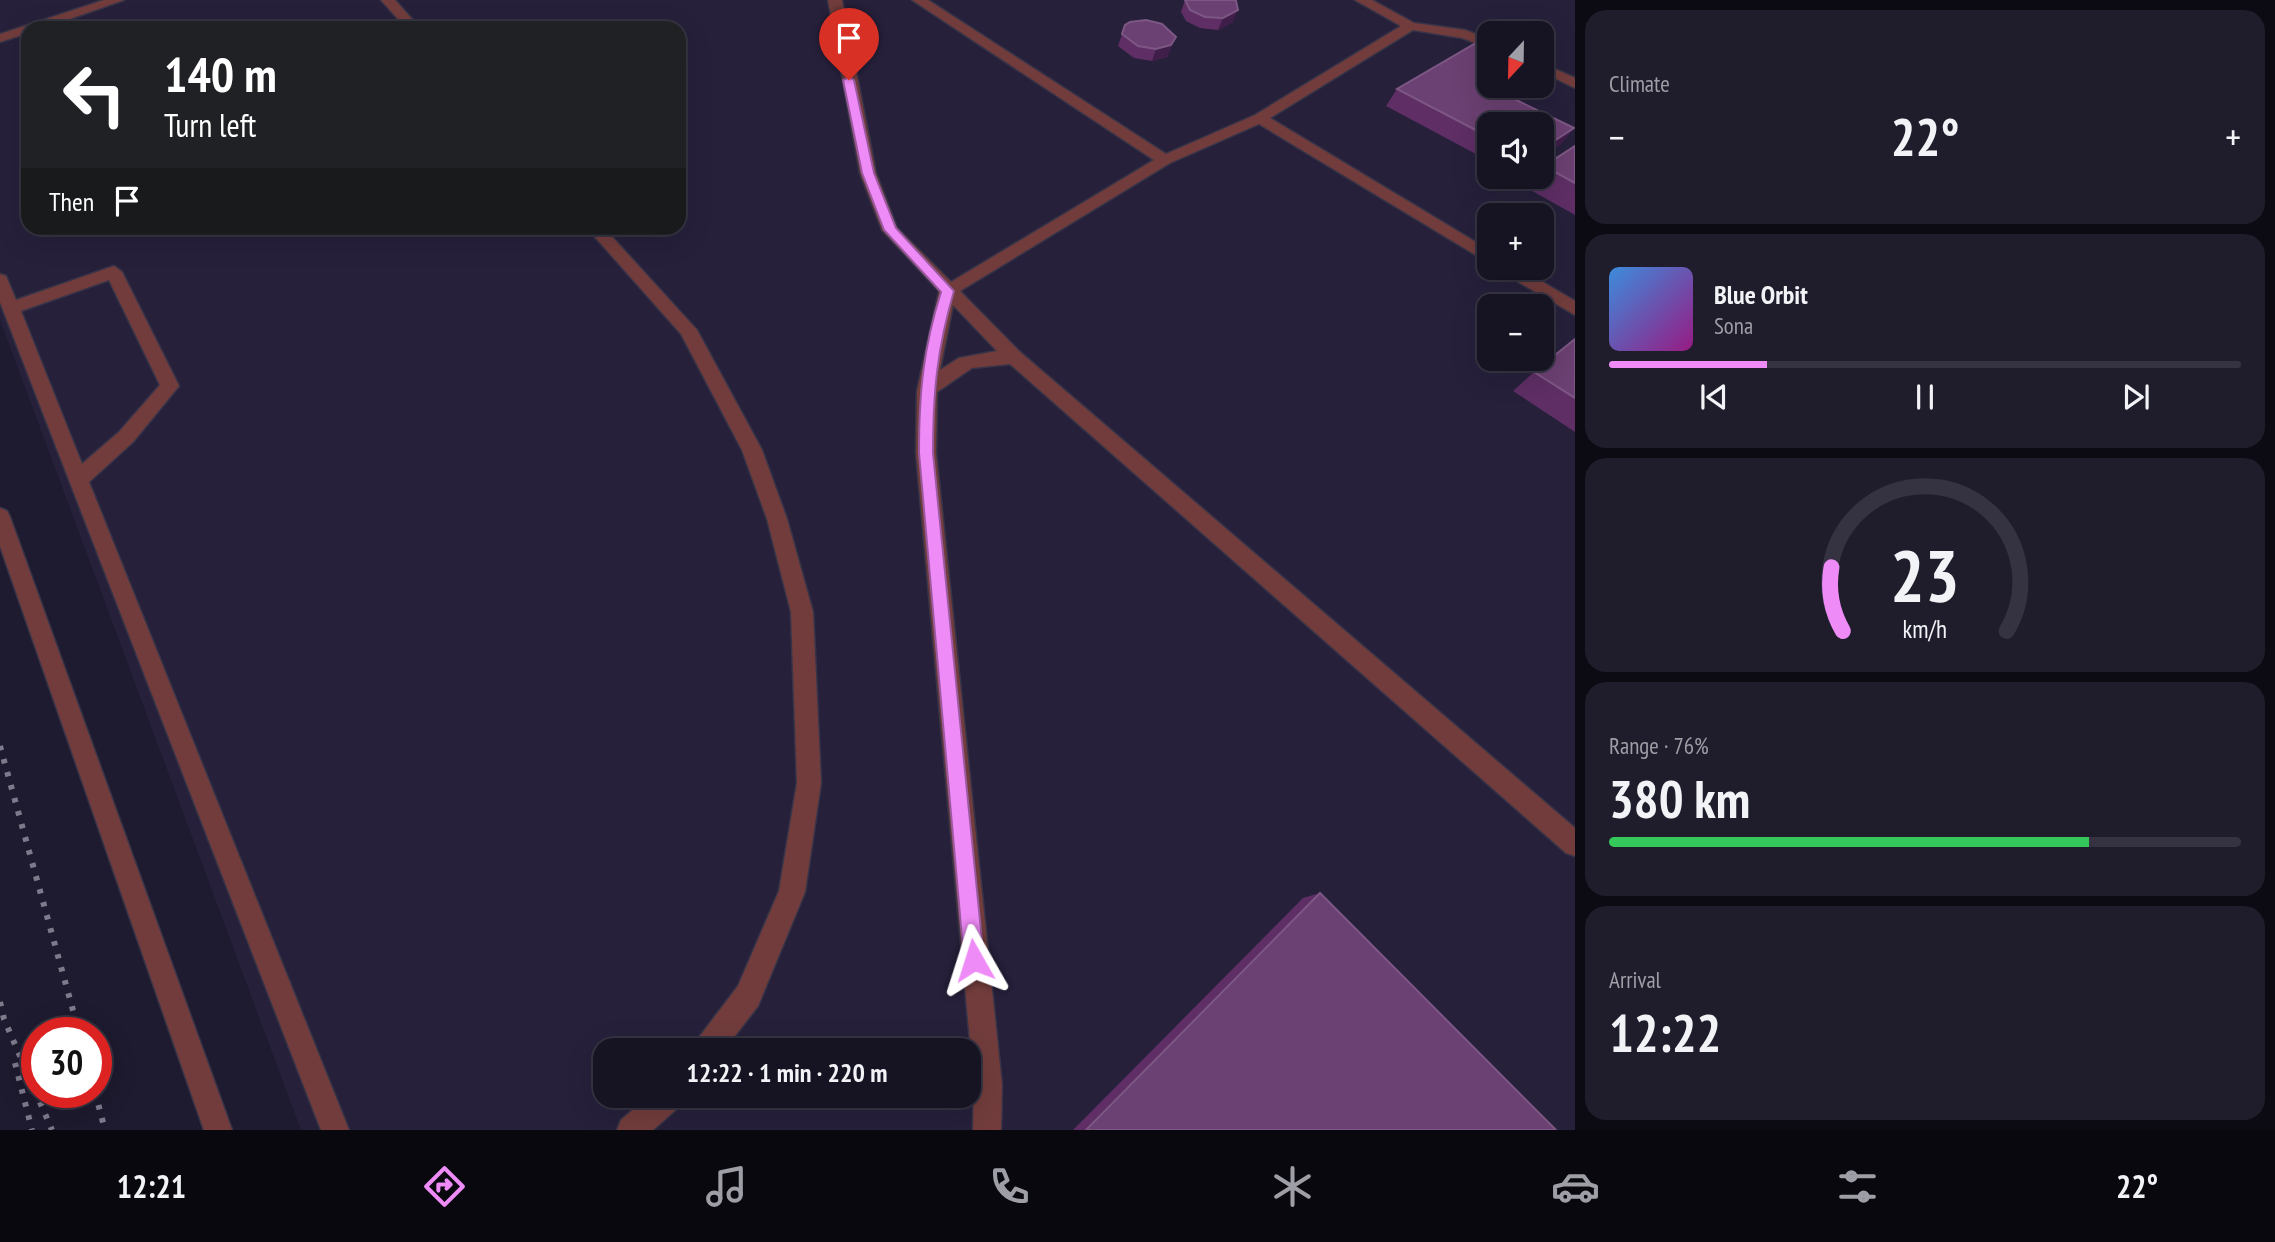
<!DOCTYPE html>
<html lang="en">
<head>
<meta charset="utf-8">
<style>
  :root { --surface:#161423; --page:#1f1d2b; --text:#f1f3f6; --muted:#9e9ea6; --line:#353341; --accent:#ef8bf6 }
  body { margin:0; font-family:"PT Sans Narrow",sans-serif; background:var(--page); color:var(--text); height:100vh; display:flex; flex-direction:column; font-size:26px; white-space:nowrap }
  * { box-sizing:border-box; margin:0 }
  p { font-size:23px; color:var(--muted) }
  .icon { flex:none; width:38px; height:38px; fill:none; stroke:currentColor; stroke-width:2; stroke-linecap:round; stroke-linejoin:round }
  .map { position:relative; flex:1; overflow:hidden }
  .details { display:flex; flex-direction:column; gap:10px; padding:10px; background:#0c0b13; width:700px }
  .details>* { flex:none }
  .guide { position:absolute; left:21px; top:21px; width:665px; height:214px; border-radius:21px; box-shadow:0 7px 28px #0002,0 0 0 2px var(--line); background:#202124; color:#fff; overflow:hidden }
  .needle { width:46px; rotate:202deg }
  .controls { position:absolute; left:1477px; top:21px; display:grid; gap:14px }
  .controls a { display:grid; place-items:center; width:77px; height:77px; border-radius:14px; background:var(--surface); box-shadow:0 7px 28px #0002,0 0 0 2px var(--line); font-size:35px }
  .speed { position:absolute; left:21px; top:1017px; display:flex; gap:14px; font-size:35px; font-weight:700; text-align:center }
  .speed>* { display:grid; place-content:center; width:91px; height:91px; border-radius:50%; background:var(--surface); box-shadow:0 7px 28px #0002,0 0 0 2px var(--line); line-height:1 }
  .speed .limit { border:10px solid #d22; background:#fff; color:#111 }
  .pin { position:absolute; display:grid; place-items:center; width:60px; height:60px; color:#fff; margin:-72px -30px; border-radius:50% 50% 50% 0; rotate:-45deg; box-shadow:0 0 7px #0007 }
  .pin .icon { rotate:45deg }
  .me { position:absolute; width:77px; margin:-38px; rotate:354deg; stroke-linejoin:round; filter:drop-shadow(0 0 5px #0008) }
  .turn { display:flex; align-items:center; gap:24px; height:147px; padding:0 28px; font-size:32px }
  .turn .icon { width:91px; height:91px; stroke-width:2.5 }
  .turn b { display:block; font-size:49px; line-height:60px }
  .then { display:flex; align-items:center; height:66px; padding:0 28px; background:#0003; gap:14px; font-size:26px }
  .big { font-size:52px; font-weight:600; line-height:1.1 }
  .details .tile { flex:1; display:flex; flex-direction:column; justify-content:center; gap:10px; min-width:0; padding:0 24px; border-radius:21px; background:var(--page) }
  .details .dial { align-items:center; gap:0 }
  .dial svg { height:182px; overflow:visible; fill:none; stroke:var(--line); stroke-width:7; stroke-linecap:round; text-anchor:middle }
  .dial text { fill:var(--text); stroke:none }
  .song { display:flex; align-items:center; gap:21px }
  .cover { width:84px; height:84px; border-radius:10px; background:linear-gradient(135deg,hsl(210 70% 55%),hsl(310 70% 35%)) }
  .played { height:7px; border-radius:4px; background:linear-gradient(90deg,var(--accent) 25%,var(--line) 25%) }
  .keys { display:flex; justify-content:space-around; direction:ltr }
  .heat { display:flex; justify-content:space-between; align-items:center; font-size:38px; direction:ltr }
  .charge { height:10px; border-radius:5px; background:linear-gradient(90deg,#34c759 76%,var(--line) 0) }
  .trip { position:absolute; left:593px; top:1038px; width:388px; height:70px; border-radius:21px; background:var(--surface); box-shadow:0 7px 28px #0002,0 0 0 2px var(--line); font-weight:600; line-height:70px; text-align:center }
  .tabs { display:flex; height:112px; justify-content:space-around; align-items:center; background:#09080e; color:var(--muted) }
  .tabs .icon { width:49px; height:49px }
  .tabs .active { color:var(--accent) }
  .tabs b { font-size:32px; color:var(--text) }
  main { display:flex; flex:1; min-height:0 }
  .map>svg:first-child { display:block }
  .built { fill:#26203b; fill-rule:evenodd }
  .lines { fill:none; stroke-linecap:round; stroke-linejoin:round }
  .service-casing { stroke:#383448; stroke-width:3 }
  .minor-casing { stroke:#383448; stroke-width:3 }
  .tertiary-casing { stroke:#383448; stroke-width:3 }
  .service { fill:#723c3c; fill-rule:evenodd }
  .minor { fill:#723c3c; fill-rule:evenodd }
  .tertiary { fill:#723c3c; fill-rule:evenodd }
  .rail { stroke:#7d7a8c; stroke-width:6; stroke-dasharray:4.5 9; stroke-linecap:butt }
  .wall { fill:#5e2e64 }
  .shaded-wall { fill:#3f1e49 }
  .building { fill:#6b4072; stroke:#7d5784; stroke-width:2 }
  .route { fill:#ef8bf6; stroke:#9b5aa0; stroke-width:2 }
</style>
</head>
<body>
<main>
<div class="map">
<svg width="1575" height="1130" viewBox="0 0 1575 1130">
  <rect width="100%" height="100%" fill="#1e1a2f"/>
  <path class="built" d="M0,0H1575V1130H301L0,320ZM28,28H679V228H28ZM1489,33H1542V86H1489ZM1489,124H1542V177H1489ZM1489,215H1542V268H1489ZM1489,306H1542V359H1489ZM606,1050H970V1096H606Z"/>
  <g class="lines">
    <defs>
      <g id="service">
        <polygon points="104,0 124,0 44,28 28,28 28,33 0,42 0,34"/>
        <polygon points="381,0 395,0 420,28 406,28"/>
        <path d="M828,0H842L876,173L897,228L951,282L1154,160L912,0H928L1166,154L1255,115L1401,26L1355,0H1372L1414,23L1465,30L1489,39V48L1462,38L1413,30L1270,118L1489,250V263L1259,124L1170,163L960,291L1020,352L1575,828V856L1566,853L1010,364L972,368L937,392L936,453L933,458L926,461L919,458L916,453L917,391L939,291L882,230L860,173ZM953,305L997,351L959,358L940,370Z"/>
        <polygon points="1542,63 1575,78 1575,88 1542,72"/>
        <polygon points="587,228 604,228 697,330 762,450 787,519 813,612 821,783 805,892 758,1006 724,1050 693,1050 697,1040 738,986 779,891 797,783 791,612 767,519 742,450 681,334"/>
        <path d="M114,266L122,272L179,386L133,442L89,482L349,1130H321L0,302V274L6,276L16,300ZM109,280L160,385L119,432L82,464L21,311Z"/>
        <polygon points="1499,268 1519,268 1575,301 1575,315 1501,272"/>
        <polygon points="649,1096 684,1096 680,1106 653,1130 617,1130 621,1120"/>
      </g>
      <polygon id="minor" points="926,445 933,448 936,453 1002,1085 1001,1130 973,1130 974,1085 916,453 919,448"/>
      <polygon id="tertiary" points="0,508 7,511 10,517 232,1130 204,1130 0,546"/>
    </defs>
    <use href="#service" class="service-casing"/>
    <use href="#minor" class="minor-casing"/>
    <use href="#tertiary" class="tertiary-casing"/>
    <use href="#service" class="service"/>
    <use href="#minor" class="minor"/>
    <use href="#tertiary" class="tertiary"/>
    <g class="rail">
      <polyline points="0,746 79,1032"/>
      <polyline points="0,1002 4,1019 52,1130"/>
      <polyline points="15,1063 32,1130"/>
      <polyline points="95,1092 105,1130"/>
    </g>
  </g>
  <g class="wall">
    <polygon points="1185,0 1233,22 1218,30 1200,28 1186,21 1181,12"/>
    <polygon points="1125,25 1171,48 1167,57 1152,61 1134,58 1118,46"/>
    <polygon points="1397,89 1524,90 1513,99 1574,128 1560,145 1489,124 1489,161 1386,106"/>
    <polygon points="1575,146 1575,215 1525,187 1534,177 1542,177 1542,168 1544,166"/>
    <polygon points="1575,339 1575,432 1513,391 1534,372"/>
    <polygon points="1320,893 1556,1130 1073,1130 1303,898"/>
  </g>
  <g class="shaded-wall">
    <polygon points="1238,10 1233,22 1218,30 1223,18"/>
    <polygon points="1176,37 1167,57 1152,61 1156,49"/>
    <polygon points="1521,86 1528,86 1524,90 1495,113 1508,96"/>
    <polygon points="1574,128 1560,145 1542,157 1542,149"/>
  </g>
  <g class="building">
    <polygon points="1185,0 1234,0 1236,1 1238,10 1223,18 1205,17 1190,10"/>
    <polygon points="1146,20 1162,24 1176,37 1171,45 1156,49 1138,46 1122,34 1125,25 1130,22"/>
    <polygon points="1476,43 1489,50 1489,86 1521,86 1508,96 1574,128 1542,149 1542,124 1489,124 1489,137 1397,89"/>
    <polygon points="1575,146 1575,183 1544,166"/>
    <polygon points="1575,339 1575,398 1534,372"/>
    <polygon points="1320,893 1556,1130 1086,1130"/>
  </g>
  <path class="route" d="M849,77L854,80L874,173L896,228L954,291C937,349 933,393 933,453L984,960L981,967L974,970L967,967L964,960L919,453C919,393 923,349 941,292L884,230L862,173L843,80Z"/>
</svg>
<div class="controls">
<a><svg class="needle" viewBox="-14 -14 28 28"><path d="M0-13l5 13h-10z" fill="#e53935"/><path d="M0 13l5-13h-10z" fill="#9e9ea6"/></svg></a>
<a><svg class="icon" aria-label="sound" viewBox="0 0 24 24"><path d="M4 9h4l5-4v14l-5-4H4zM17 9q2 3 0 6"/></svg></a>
<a>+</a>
<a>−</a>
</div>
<div class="speed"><div class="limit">30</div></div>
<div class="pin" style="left:849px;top:80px;background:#d93025"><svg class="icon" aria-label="arrive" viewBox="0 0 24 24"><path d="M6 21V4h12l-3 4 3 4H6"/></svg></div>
<svg class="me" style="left:974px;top:960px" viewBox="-20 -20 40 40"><path d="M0-17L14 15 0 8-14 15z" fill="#ef8bf6" stroke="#fff" stroke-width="4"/></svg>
<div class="trip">12:22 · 1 min · 220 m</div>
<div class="guide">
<div class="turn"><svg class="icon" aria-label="left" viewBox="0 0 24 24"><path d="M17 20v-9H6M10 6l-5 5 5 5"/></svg><div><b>140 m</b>Turn left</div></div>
<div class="then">Then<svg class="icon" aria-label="arrive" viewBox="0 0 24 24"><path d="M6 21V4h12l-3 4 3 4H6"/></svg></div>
</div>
</div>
<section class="details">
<div class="tile"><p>Climate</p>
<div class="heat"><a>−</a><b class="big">22°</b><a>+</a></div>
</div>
<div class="tile">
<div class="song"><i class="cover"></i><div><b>Blue Orbit</b><p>Sona</p></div></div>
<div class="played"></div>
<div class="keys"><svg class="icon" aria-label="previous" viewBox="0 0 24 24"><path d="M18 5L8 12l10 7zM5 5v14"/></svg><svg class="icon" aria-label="pause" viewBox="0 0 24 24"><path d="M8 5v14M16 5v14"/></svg><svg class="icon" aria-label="next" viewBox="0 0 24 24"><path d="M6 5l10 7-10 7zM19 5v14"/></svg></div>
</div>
<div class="tile dial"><svg viewBox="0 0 100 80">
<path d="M14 69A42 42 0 1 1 86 69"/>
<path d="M14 69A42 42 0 0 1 9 41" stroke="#ef8bf6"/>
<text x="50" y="56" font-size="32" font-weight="700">23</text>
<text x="50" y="72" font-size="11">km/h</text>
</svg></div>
<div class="tile"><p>Range · 76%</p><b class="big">380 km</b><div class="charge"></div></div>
<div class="tile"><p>Arrival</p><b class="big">12:22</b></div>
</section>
</main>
<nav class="tabs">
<b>12:21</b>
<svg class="icon active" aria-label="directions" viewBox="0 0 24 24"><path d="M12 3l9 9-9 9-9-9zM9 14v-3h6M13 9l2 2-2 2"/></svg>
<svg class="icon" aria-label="music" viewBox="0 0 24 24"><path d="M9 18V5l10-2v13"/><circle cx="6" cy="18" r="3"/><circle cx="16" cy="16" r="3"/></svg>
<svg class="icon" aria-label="phone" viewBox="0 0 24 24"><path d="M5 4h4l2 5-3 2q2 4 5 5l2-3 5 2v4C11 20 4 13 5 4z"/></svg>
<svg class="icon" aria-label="climate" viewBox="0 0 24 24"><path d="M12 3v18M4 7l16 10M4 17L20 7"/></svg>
<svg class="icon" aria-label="car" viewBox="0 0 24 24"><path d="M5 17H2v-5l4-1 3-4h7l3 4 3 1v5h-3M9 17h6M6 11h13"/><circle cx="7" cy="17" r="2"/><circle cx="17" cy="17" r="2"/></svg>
<svg class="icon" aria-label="filters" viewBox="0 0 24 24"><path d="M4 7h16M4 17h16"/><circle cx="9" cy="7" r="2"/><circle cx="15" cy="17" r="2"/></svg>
<b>22°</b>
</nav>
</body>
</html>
